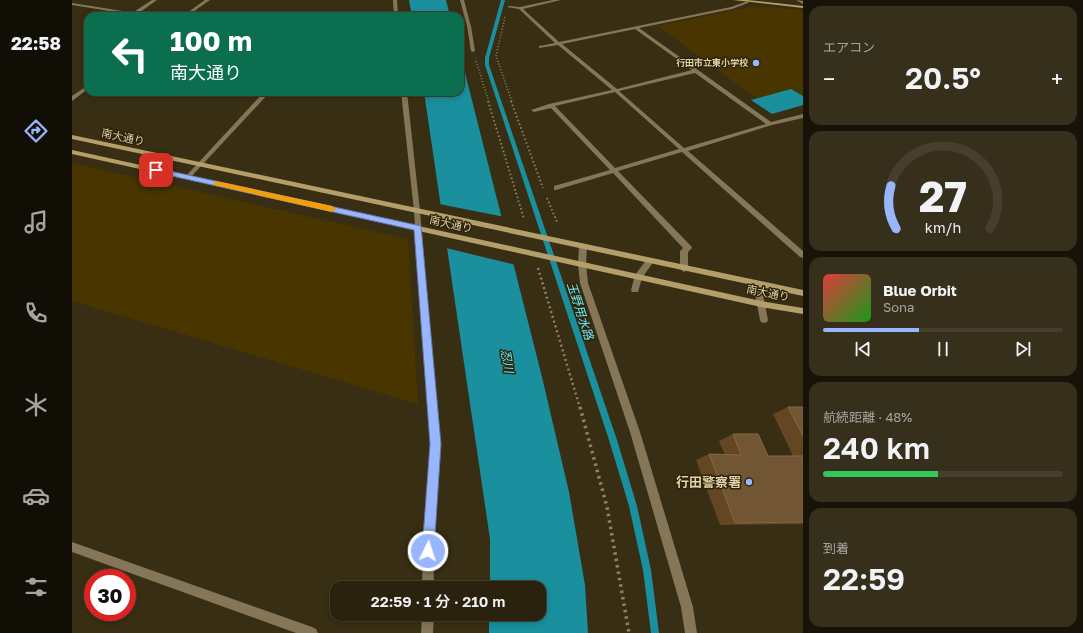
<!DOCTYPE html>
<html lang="ja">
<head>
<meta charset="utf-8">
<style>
  :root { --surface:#2a220e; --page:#362f1c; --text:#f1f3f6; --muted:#a5a49e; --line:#463f2e; --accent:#99b5fd }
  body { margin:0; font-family:"Golos Text","Noto Sans JP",sans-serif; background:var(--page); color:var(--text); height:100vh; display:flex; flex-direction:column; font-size:15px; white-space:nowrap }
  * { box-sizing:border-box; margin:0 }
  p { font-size:13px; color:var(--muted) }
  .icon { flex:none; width:22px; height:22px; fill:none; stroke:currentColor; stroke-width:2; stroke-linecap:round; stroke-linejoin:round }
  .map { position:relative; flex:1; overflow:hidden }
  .panel { display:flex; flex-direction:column; gap:6px; padding:6px; background:#171308; width:280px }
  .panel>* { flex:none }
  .guide { position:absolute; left:12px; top:12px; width:380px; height:84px; border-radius:12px; box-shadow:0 2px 6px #0003,0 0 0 1px var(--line); background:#0b6e4f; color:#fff; overflow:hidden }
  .speed { position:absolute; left:12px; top:569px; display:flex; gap:8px; font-size:20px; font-weight:700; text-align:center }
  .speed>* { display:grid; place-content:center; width:52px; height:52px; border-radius:50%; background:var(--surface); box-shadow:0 2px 6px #0003,0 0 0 1px var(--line); line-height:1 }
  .speed .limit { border:6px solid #d22; background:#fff; color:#111 }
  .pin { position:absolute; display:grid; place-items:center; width:34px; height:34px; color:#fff; margin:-17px; border-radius:8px; box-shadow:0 2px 6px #0006 }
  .me { position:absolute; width:44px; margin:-22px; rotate:4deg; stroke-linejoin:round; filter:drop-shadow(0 0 3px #0008) }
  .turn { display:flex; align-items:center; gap:14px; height:84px; padding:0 20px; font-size:18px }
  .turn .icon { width:52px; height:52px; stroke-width:2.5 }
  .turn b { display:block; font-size:28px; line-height:34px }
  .big { font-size:30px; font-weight:600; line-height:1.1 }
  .panel .card { flex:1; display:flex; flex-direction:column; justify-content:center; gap:6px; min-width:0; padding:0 14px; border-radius:12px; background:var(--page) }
  .panel .dial { align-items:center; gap:0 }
  .dial svg { height:104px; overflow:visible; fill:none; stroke:var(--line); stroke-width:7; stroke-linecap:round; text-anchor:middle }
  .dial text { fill:var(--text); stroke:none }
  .song { display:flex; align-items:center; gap:12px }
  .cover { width:48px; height:48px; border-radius:6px; background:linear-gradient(135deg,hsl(0 70% 55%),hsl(120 70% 35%)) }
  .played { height:4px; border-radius:2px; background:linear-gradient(90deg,var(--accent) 40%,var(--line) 40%) }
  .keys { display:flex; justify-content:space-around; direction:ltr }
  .heat { display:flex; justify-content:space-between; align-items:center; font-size:22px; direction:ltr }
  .charge { height:6px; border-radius:3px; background:linear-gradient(90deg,#34c759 48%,var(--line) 0) }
  .trip { position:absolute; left:258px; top:581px; width:216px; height:40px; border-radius:12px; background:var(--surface); box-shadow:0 2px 6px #0003,0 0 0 1px var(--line); font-weight:600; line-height:40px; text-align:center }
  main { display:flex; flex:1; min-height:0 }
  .tabs { display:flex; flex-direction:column; width:72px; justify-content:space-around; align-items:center; background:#110e06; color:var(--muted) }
  .tabs .icon { width:28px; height:28px }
  .tabs .on { color:var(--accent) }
  .tabs b { font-size:18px; color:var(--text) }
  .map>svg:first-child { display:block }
  .built { fill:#483500 }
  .water { fill:#1a8f9d }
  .pier { fill:#382e13 }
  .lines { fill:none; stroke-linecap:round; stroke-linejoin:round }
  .stream { fill:#1a8f9d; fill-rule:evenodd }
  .path-far3 { stroke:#8f8260; stroke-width:1.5; stroke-dasharray:1 2; stroke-linecap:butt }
  .path-far2 { stroke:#8f8260; stroke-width:2; stroke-dasharray:1.5 2.5; stroke-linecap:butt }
  .path-far1 { stroke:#8f8260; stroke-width:2.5; stroke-dasharray:2 3; stroke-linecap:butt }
  .path { stroke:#8f8260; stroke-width:3.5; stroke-dasharray:2.5 4; stroke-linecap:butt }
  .lane { fill:#847656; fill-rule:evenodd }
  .street { fill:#847656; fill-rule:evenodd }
  .secondary { fill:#b49e6a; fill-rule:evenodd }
  .wall { fill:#644623 }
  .building { fill:#725532; stroke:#846944 }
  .route { fill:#99b5fd; stroke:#6376a4 }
  .slow { fill:#f59e0b }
  .poi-dot { fill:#99b5fd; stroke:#2e2409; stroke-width:1.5 }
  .labels { text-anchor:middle; stroke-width:3; stroke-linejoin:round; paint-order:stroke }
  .far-poi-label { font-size:9px; font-weight:bold; fill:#e2d1aa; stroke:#2e2409; text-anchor:end }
  .street-label { font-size:11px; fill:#e2d1aa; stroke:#2e2409 }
  .water-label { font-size:12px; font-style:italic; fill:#67e8f9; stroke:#2e2409 }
  .near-poi-label { font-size:13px; font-weight:bold; fill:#e2d1aa; stroke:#2e2409; text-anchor:end }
</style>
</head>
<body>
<main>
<nav class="tabs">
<b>22:58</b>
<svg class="icon on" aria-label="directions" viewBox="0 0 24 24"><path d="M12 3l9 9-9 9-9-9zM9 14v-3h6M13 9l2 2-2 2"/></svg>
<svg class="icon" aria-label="music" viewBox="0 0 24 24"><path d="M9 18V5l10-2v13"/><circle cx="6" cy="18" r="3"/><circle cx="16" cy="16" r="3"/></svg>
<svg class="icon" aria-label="phone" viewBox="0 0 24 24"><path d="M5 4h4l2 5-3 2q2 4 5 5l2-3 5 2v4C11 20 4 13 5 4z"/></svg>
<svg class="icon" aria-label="climate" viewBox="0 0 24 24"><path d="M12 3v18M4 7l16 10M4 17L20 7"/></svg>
<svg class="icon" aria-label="car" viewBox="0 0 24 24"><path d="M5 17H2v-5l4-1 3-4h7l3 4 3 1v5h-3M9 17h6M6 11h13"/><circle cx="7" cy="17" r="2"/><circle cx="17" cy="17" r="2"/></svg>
<svg class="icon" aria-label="filters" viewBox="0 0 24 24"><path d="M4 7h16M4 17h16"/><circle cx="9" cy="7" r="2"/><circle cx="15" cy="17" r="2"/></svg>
</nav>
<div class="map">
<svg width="731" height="633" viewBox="0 0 731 633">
  <rect width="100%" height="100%" fill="#382e13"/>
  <g class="built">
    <polygon points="683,6 731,10 731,100 697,108 586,26"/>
    <polygon points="0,163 336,239 346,404 0,301"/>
  </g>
  <g class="water">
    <polygon points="337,0 374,0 378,16 340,16"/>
    <polygon points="388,53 470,377 497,492 513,585 516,633 417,633 417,614 467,614 467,588 418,588 418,539 352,92 388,92"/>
    <polygon points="719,89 731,96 731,105 700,114 679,100"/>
  </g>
  <polygon class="pier" points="367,204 433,217 444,265 374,248"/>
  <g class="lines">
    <polygon class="stream" points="429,0 433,0 417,58 417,65 545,440 565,506 579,570 587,633 579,633 571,570 557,506 537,440 413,65 413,58"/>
    <g class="path-far3">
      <polyline points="433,17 424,56 440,102"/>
      <polyline points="404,61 417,102"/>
    </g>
    <g class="path-far2">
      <polyline points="416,101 452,219"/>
      <polyline points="439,101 471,188"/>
      <polyline points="475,198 485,222"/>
    </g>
    <polyline class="path-far1" points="466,268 508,408"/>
    <polyline class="path" points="508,407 535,507 557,633"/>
    <g class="lane">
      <polygon points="80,0 85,0 64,15 60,15 60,13"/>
      <polygon points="126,5 129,6 116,16 111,16"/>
      <polygon points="397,25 399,26 403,51 401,52 399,51 395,26"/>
      <polygon points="16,85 16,89 0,101 0,96"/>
      <polygon points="192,92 198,92 118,178 114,178 114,176"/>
      <polygon points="578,258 582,261 570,278 566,292 560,292 559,290 563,275 575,259"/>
      <polygon points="685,281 689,284 696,320 695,322 692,323 689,322 688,320 681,284"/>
    </g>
    <g class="street">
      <polygon points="133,0 138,0 128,7 126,7 126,5"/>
      <polygon points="321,0 325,0 326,16 322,16"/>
      <polygon points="388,0 392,0 399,27 395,26"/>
      <path d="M481,0H489L451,9L487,42L659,7L676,1V3L660,9L567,28L699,122L731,114V118L700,125L616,151L731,251V258L728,257L610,152L546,171L619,246L620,248L616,252V269L612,272L608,269V251L611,248L541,173L484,190H482V186L538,170L479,108L462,112L459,110L477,104L540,90L486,45L467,48V46L483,43L447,9L435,7L437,6L448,7ZM563,29L620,70L545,89L490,44ZM623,73L694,124L612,148L547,91ZM543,92L607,149L543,168L483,106Z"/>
      <polygon points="724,0 731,1 731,4"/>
      <polygon points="0,3 76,15 78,16 68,16 0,5"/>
      <polygon points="329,92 335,92 348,211 368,444 361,551 362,588 350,588 351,551 358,444 342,211"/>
      <polygon points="511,244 515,247 514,264 516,283 568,432 621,607 625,633 613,633 609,607 558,432 508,283 506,264 507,247"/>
      <polygon points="0,542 240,627 244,629 246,633 224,633 0,552"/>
      <polygon points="350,614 362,614 361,633 349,633"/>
    </g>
    <g class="secondary">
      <polygon points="661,0 675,0 731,6 731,8"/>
      <polygon points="0,135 731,290 731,296 0,139"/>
      <polygon points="0,150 689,301 731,308 731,314 689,307 0,154"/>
    </g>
  </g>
  <polygon class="wall" points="716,407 731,407 731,524 648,525 624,460 637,454 653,455 647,441 661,434 696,456 721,456 701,414"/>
  <g class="building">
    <polygon points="716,407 731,407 731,436"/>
    <polygon points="661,434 686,434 696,456 731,456 731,522 663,523 637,454 669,455"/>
  </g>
  <polygon class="route" points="84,168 349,226 369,444 362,551 361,556 356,558 352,556 350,551 358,444 342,230 82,172 82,169"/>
  <polygon class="slow" points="144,181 260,206 264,209 260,212 142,185 142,182"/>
  <g class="poi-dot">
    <circle cx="684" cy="63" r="4"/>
    <circle cx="677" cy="482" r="4"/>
  </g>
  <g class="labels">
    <g class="far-poi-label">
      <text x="676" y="66">行田市立東小学校</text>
    </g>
    <g class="street-label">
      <text transform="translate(51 137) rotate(12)" y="4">南大通り</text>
      <text transform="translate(379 224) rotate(12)" y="4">南大通り</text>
      <text transform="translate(696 293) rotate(11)" y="4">南大通り</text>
    </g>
    <g class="water-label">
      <text transform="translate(508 311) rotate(72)" y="4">玉野用水路</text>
      <text transform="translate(435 361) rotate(80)" y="4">忍川</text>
    </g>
    <g class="near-poi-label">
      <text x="669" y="487">行田警察署</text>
    </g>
  </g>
</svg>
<div class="speed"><div class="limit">30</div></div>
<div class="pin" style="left:84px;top:170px;background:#d93025"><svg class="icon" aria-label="arrive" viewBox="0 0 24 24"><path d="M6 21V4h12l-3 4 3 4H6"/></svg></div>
<svg class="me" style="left:356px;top:551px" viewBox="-20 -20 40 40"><circle r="17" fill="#99b5fd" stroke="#fff" stroke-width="3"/><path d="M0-11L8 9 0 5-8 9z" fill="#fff"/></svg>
<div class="trip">22:59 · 1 分 · 210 m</div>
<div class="guide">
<div class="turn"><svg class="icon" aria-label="left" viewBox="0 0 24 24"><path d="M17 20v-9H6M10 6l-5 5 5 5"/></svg><div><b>100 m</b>南大通り</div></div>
</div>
</div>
<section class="panel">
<div class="card"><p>エアコン</p>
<div class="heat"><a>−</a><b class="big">20.5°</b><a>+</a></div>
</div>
<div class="card dial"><svg viewBox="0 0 100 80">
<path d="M14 69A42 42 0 1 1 86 69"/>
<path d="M14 69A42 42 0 0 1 10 36" stroke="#99b5fd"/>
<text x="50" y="56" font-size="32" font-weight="700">27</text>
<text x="50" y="72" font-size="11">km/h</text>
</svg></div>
<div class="card">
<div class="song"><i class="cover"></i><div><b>Blue Orbit</b><p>Sona</p></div></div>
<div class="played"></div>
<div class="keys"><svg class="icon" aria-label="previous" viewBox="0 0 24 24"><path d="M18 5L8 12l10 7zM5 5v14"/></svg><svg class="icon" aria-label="pause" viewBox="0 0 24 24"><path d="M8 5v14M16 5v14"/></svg><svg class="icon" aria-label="next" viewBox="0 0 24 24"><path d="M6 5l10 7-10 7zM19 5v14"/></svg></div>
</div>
<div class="card"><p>航続距離 · 48%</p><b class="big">240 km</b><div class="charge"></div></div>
<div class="card"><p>到着</p><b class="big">22:59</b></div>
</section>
</main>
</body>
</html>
